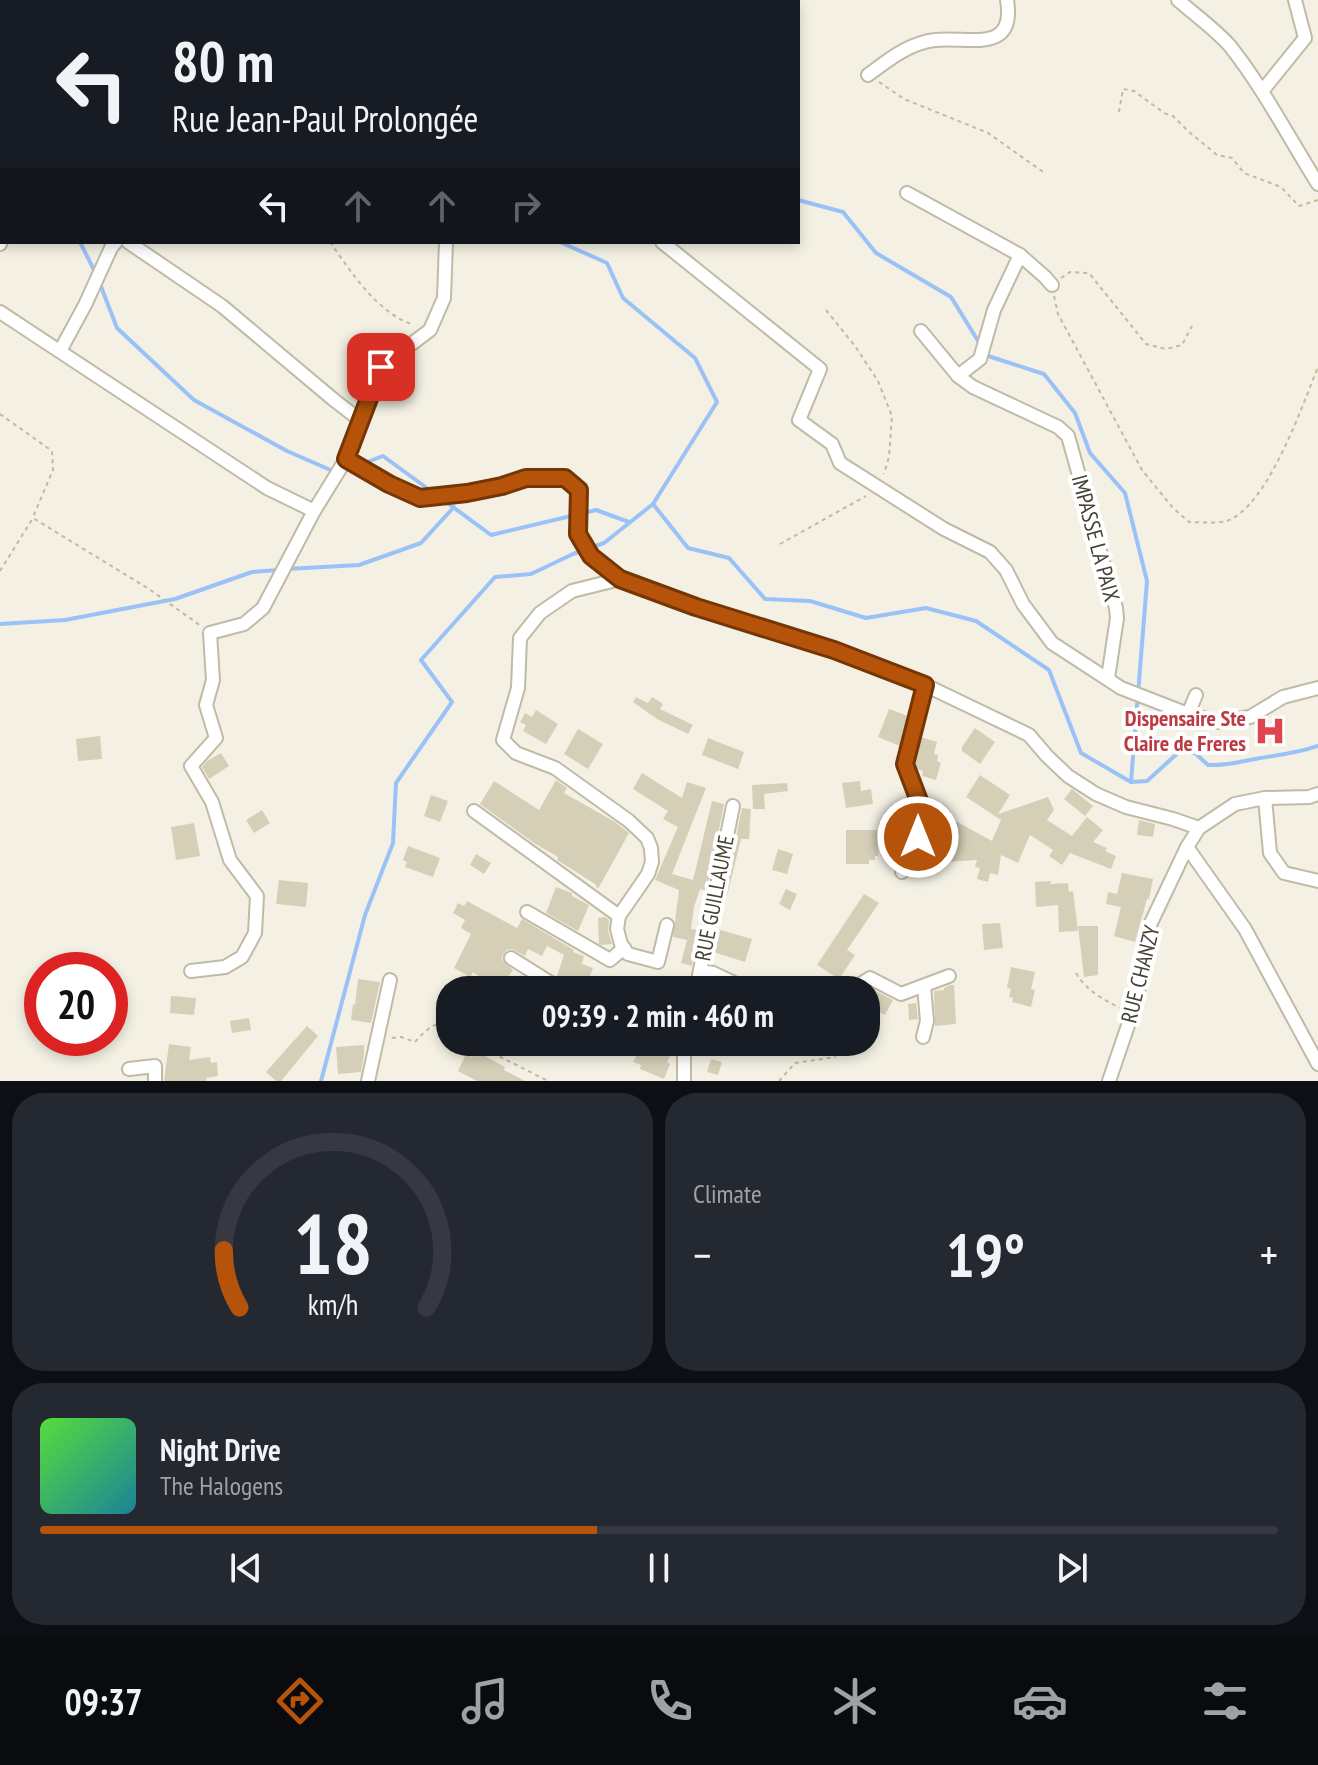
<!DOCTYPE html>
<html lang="en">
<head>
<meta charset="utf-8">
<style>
  :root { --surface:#171b24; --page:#242831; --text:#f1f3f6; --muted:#9ea1a6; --line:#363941; --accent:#b45309 }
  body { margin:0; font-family:"PT Sans Narrow",sans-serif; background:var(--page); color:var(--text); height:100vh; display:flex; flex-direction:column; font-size:30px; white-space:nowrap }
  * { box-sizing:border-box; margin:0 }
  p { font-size:26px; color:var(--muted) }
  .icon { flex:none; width:44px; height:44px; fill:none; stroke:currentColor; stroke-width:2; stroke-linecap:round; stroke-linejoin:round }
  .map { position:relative; height:1081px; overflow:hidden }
  .side { display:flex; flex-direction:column; gap:12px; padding:12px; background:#0d0f14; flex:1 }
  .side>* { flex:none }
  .banner { position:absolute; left:0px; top:0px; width:800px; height:244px; box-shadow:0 4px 12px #0003; background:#171b24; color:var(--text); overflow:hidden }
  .speed { position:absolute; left:24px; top:952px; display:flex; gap:16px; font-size:40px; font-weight:700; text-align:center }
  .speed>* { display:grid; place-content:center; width:104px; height:104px; border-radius:50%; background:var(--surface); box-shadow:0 4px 12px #0003; line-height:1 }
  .speed .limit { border:12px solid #d22; background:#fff; color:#111 }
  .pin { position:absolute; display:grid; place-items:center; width:68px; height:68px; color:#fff; margin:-34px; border-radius:16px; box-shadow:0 4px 12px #0006 }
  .me { position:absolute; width:88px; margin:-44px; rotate:0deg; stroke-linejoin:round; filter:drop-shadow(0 0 6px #0008) }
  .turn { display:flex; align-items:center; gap:28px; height:168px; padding:0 40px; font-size:36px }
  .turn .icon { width:104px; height:104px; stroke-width:2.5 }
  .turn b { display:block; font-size:56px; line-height:68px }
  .lanes { display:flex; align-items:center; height:76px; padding:0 40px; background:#0003; justify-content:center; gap:40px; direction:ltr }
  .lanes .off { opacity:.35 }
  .big { font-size:60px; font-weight:800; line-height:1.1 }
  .side .widget { flex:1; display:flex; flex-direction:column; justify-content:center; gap:12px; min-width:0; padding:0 28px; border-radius:32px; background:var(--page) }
  .side .dial { align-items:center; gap:0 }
  .dial svg { height:208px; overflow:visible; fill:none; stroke:var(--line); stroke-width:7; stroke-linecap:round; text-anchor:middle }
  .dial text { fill:var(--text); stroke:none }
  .song { display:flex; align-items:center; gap:24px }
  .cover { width:96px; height:96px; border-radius:12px; background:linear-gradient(135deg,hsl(110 70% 55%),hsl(190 70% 35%)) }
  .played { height:8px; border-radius:4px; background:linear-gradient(90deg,var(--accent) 45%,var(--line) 45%) }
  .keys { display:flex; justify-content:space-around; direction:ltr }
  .heat { display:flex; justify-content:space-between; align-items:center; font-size:44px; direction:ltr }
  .side .tiles { flex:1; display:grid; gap:12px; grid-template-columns:1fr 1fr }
  .widget:last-child { grid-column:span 2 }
  .trip { position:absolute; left:436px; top:976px; width:444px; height:80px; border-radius:32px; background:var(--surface); box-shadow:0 4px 12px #0003; font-weight:800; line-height:80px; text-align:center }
  .menu { display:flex; height:128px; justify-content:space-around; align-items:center; background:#090b0e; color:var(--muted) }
  .menu .icon { width:56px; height:56px }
  .menu .on { color:var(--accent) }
  .menu b { font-size:36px; color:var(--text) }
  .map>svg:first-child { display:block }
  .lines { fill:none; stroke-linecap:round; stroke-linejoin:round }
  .stream { stroke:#9ac2f7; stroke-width:4 }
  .building { fill:#d6cfb8 }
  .minor-casing { stroke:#c0bba6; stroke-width:16 }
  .path { stroke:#c3ba96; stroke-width:2; stroke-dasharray:4 4; stroke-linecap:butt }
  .minor { stroke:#fff; stroke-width:12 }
  .route-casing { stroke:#753606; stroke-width:20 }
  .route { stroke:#b45309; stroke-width:14 }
  .labels { text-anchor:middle; stroke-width:8; stroke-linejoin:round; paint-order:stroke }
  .street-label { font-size:22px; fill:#464233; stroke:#fff }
  .health-label { font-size:22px; font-weight:bold; fill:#be3a42; stroke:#fff; text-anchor:end }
</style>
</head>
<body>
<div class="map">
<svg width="1318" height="1081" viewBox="0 0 1318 1081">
  <rect width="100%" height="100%" fill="#f4f1e4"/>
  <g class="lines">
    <g class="stream">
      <polyline points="11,0 12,2"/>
      <polyline points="615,0 616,2"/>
      <polyline points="798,200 843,212 876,253 951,297 980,344"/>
      <polyline points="80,242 95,272"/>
      <polyline points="100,284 117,328 194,400 287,451 335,472"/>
      <polyline points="985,352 988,356 1044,374 1075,413 1090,453 1125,493 1147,581 1131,782"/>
      <polyline points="362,464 383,456 435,494"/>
      <polyline points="442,499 491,535 596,510 629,522"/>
      <path d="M653,504L688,548L729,558L765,599L810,601L866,618L926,608L976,621L1049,670L1081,753L1131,782L1147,781L1179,752L1195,753L1208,765C1226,766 1243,761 1260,758C1280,755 1298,753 1318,746"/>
      <polyline points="287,569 359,565 421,543 454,507"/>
      <polyline points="0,624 65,620 175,599 252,572 279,570"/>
      <polyline points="321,1081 365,915 393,843 396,783 452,702 421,660 495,577 531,574 573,554 604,543 653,504 717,402 695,358 623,298 607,263 560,242"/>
    </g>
  </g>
  <g class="building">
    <polygon points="636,697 648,703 652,697 663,704 660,709 693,725 688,734 657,719 633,702"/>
    <polygon points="889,709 908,716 900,746 878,737"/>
    <polygon points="536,710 558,724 546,744 523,731 526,725 520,722 525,713 532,717"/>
    <polygon points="975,728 995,742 980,764 962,751 962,747"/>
    <polygon points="578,729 603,744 588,769 564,754"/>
    <polygon points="100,736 102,759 78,761 76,739"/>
    <polygon points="921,737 937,742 934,754 938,755 937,761 941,763 936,780 922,776 923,771 917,769 914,763"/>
    <polygon points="708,738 744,752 738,769 702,755"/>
    <polygon points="221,753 229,766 209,779 202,767 207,761"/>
    <polygon points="642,773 682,798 687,782 706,788 672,874 693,880 712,801 724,804 707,891 700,889 694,907 691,929 699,930 692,966 681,963 687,940 673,937 679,890 655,880 678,827 663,819 668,811 633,789"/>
    <polygon points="980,775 1010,795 998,814 1048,797 1054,810 1047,820 1072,836 1087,817 1103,830 1093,842 1107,848 1105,851 1116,856 1111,869 1070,853 1062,865 1049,856 1053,850 1030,835 1018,863 1001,855 998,875 990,873 988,882 977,879 980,868 975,867 977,860 944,862 947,857 936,858 934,828 930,826 935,810 992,841 1001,820 966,797"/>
    <polygon points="556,780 567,788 564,793 615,822 629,833 598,889 595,884 557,860 558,857 534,843 480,804 494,781 539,810"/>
    <polygon points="860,781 861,791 871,789 873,804 846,808 842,783"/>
    <polygon points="787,783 788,791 764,794 765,809 753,809 752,785"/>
    <polygon points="1072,789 1093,806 1085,816 1064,799"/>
    <polygon points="431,795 448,801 440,822 424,816"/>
    <polygon points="896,804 915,814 910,830 903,845 881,834"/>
    <polygon points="742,808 751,809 749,839 741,839 727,896 724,895"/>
    <polygon points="262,810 270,823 254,833 246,820"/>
    <polygon points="1139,820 1155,824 1153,837 1137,835"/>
    <polygon points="194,823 200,856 176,860 171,827"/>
    <polygon points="846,830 877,830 878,856 875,856 875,860 869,860 869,864 846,864"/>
    <polygon points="408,846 440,858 433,877 405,867 407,862 403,860"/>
    <polygon points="778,849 793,854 787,874 772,870"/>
    <polygon points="476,854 491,863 484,874 470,865"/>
    <polygon points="1122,873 1153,879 1149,899 1147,899 1135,942 1114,936 1121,907 1106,904 1108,892 1117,894"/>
    <polygon points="279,880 308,883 306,907 276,904"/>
    <polygon points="1052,881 1050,884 1068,883 1069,892 1073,891 1078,931 1059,932 1058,905 1036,907 1035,882"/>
    <polygon points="556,887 572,893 572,896 589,905 578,931 546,913"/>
    <polygon points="786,889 797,894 790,910 779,904"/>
    <polygon points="864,894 879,903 847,950 855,955 839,979 817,965"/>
    <polygon points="467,901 517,928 522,919 574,950 573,952 584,956 582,964 593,968 589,978 581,976 580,980 568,976 567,979 557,976 564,955 547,946 542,956 528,949 525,956 512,949 506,950 502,957 503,961 513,970 499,990 473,972 470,977 454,968 471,934 461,928 465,920 453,913 458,903 464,906"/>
    <polygon points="605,917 609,920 608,931 612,944 601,945 599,944 598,918"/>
    <polygon points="1000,923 1003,948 984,950 982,924"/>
    <polygon points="1078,926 1098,926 1098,975 1084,977"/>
    <polygon points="717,929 752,939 745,962 713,952"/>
    <polygon points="1011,967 1035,972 1031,989 1035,990 1031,1007 1012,1002 1013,998 1009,997 1011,989 1007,988"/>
    <polygon points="358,979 380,982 371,1023 351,1020 353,1004 355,1005"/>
    <polygon points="950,985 954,985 956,1024 935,1026 934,991 944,990 944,988"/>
    <polygon points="870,988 893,1000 885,1015 866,1006 866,991"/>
    <polygon points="171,996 196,998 194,1015 170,1013"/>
    <polygon points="916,1003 918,1019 909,1020 908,1004"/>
    <polygon points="249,1018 251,1030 232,1033 230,1021"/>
    <polygon points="307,1026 318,1036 281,1081 276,1081 266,1072"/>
    <polygon points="637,1042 650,1042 652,1047 655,1050 670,1056 667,1062 670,1064 664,1079 640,1069 641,1065 633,1062 636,1056 632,1055"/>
    <polygon points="169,1044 191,1047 189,1060 210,1057 211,1063 217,1062 218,1076 206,1078 207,1081 164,1081"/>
    <polygon points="364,1045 364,1055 361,1072 338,1074 336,1047"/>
    <polygon points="480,1053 505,1067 504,1070 525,1081 477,1081 458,1071 466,1054 472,1057 473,1054 478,1057"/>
    <polygon points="711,1059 722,1062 718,1075 707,1072"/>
  </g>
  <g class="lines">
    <defs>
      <g id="minor">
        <polyline points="473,0 474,2"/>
        <path d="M1178,0C1195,15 1215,29 1230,46C1264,89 1289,138 1318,184"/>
        <polyline points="505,2 506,0"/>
        <path d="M868,75C888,60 909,43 935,40C968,36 1016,55 1007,0"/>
        <polyline points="1263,90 1305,38 1295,0"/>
        <polyline points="907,193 1020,255 1045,277 1052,285"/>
        <polyline points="128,242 222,306 334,400 360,420"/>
        <polyline points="662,242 820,369 799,420 832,444 840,463 944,529 990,552 1006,570 1023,604 1052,643 1121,688 1188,714 1219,722 1250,717 1283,697 1318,688"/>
        <polyline points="0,244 2,239"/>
        <polyline points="0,312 267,488 314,511"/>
        <polyline points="921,331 958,376 973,387 1058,427 1068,436 1116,608 1117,618 1108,678"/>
        <polyline points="60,351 85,305 111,248 116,242"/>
        <polyline points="958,376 980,359 994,310 1020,255"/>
        <polyline points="346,459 389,484 420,498 467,493 502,486 526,478 565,478 579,490 578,534 591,556 620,579 696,607 834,650 925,685 1029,735 1047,756 1068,776 1096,794 1126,807 1173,819 1199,828"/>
        <polyline points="620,579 572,591 540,613 520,638 518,688 503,740 516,753 555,768 629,821 647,838 651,848 652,862 648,874 619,916 617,929 621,944 628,954 658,962 667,925"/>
        <polyline points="1188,714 1196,695"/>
        <polyline points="1265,798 1270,853 1284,873 1318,881"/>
        <polyline points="474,811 619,916"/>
        <polyline points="1187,847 1245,929 1318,1064"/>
        <polyline points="902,872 918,837 924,814 905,764 925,685"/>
        <polyline points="527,912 610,960 624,948"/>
        <polyline points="511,958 562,990"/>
        <polyline points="191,971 225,967 242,957 255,933 257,896 230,860 212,802 191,766 216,738 206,705 213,680 210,633 244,624 263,608 314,511 346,459 381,367 430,330 444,298 446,242"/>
        <polyline points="700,971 713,973 749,990"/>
        <polyline points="696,990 733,806"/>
        <polyline points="851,990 870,978 901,994 949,976"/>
        <polyline points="923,1037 927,1021 924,986"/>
        <polyline points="659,1042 684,1051"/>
        <polyline points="129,1069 155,1066 155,1081"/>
        <polyline points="368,1081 390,980"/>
        <polyline points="684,1081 684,1051 685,1042"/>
        <polyline points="1109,1081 1137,999 1149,927 1187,847 1199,828 1235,804 1265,798 1309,797 1318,794"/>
      </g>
    </defs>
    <use href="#minor" class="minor-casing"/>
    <g class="path">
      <polyline points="132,0 135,2"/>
      <polyline points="879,82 904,99 988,133 1046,174"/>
      <polyline points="1119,112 1123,89 1134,91 1164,113 1173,116 1188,131 1217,155 1232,158 1244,173 1281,187 1299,206 1318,200"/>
      <path d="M330,242C351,272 378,314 414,325"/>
      <polyline points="1061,278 1070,272 1089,273 1146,344 1166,349 1182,345 1192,326"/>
      <path d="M1054,296L1058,314L1142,470L1173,508L1189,522C1200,522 1216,524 1227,521C1268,506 1302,406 1318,367"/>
      <polyline points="826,310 855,346 878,381 892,416 889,457 884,474"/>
      <polyline points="0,414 52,451 53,470 33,517"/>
      <polyline points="780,544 866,496"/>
      <polyline points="0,571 33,518 149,589 201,626"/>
      <path d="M1076,973C1086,990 1102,999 1120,1008"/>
      <path d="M392,1038L401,1037L415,1042C425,1031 435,1020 450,1024"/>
      <polyline points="471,1042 548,1081"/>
      <polyline points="779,1081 795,1063 836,1057"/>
    </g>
    <use href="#minor" class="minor"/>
  </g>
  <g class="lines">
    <defs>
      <polyline id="route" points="381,367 346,459 389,484 420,498 467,493 502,486 526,478 565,478 579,490 578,534 591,556 620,579 696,607 834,650 925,685 905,764 924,814 918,837"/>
    </defs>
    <use href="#route" class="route-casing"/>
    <use href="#route" class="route"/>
  </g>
  <defs>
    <symbol id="hospital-bare" viewBox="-9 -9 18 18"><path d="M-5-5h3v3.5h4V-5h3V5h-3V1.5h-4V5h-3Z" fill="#e0444e" stroke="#fff" stroke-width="2.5" paint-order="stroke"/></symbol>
  </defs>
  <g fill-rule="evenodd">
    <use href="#hospital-bare" x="1248" y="709" width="44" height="44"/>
  </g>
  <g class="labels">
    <g class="street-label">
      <text transform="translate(1096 538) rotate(75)" y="8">IMPASSE LA PAIX</text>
      <text transform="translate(714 898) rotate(-79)" y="8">RUE GUILLAUME</text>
      <text transform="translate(1140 974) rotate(-76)" y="8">RUE CHANZY</text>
    </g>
    <g class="health-label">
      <text x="1246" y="726">Dispensaire Ste<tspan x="1246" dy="25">Claire de Freres</tspan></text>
    </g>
  </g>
</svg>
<div class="speed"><div class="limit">20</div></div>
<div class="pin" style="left:381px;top:367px;background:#d93025"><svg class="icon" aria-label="arrive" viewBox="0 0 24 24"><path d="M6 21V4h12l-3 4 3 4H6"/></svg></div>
<svg class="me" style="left:918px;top:837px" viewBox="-20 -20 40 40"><circle r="17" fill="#b45309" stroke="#fff" stroke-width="3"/><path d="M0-11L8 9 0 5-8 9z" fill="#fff"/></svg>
<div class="trip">09:39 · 2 min · 460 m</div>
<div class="banner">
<div class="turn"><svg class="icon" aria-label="left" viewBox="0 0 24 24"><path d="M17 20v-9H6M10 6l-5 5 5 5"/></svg><div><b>80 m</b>Rue Jean-Paul Prolongée</div></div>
<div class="lanes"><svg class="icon" aria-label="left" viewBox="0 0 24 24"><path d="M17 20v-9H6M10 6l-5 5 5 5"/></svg><svg class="icon off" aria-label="ahead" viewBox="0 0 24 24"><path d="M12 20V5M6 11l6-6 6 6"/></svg><svg class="icon off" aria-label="ahead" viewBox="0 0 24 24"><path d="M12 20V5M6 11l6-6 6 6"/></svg><svg class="icon off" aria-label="right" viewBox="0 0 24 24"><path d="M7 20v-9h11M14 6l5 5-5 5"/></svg></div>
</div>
</div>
<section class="side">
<div class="tiles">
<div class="widget dial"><svg viewBox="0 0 100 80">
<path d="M14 69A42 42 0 1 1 86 69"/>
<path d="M14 69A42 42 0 0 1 8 47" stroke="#b45309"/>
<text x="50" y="56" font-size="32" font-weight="700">18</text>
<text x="50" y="72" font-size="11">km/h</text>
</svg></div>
<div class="widget"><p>Climate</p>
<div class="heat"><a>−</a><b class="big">19°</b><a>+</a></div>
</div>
<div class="widget">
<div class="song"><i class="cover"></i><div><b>Night Drive</b><p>The Halogens</p></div></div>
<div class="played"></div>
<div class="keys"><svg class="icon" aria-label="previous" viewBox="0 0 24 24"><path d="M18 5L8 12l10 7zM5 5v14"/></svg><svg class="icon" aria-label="pause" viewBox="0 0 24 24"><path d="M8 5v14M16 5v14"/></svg><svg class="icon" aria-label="next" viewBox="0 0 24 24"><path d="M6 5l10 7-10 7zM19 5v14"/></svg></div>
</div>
</div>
</section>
<nav class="menu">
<b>09:37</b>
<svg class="icon on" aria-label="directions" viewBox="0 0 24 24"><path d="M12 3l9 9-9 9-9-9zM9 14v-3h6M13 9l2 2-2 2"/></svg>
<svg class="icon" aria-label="music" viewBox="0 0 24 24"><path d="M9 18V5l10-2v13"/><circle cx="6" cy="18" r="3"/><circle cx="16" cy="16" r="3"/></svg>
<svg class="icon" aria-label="phone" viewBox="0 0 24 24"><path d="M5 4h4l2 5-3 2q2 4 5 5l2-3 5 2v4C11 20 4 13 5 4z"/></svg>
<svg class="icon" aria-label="climate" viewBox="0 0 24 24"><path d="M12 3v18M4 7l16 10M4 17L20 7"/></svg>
<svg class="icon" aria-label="car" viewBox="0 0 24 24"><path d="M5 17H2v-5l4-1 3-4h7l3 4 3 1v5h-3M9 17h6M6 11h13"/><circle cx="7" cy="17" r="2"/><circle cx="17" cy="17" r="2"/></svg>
<svg class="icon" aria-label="filters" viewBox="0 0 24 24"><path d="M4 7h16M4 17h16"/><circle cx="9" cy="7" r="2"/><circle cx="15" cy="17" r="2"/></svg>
</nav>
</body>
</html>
